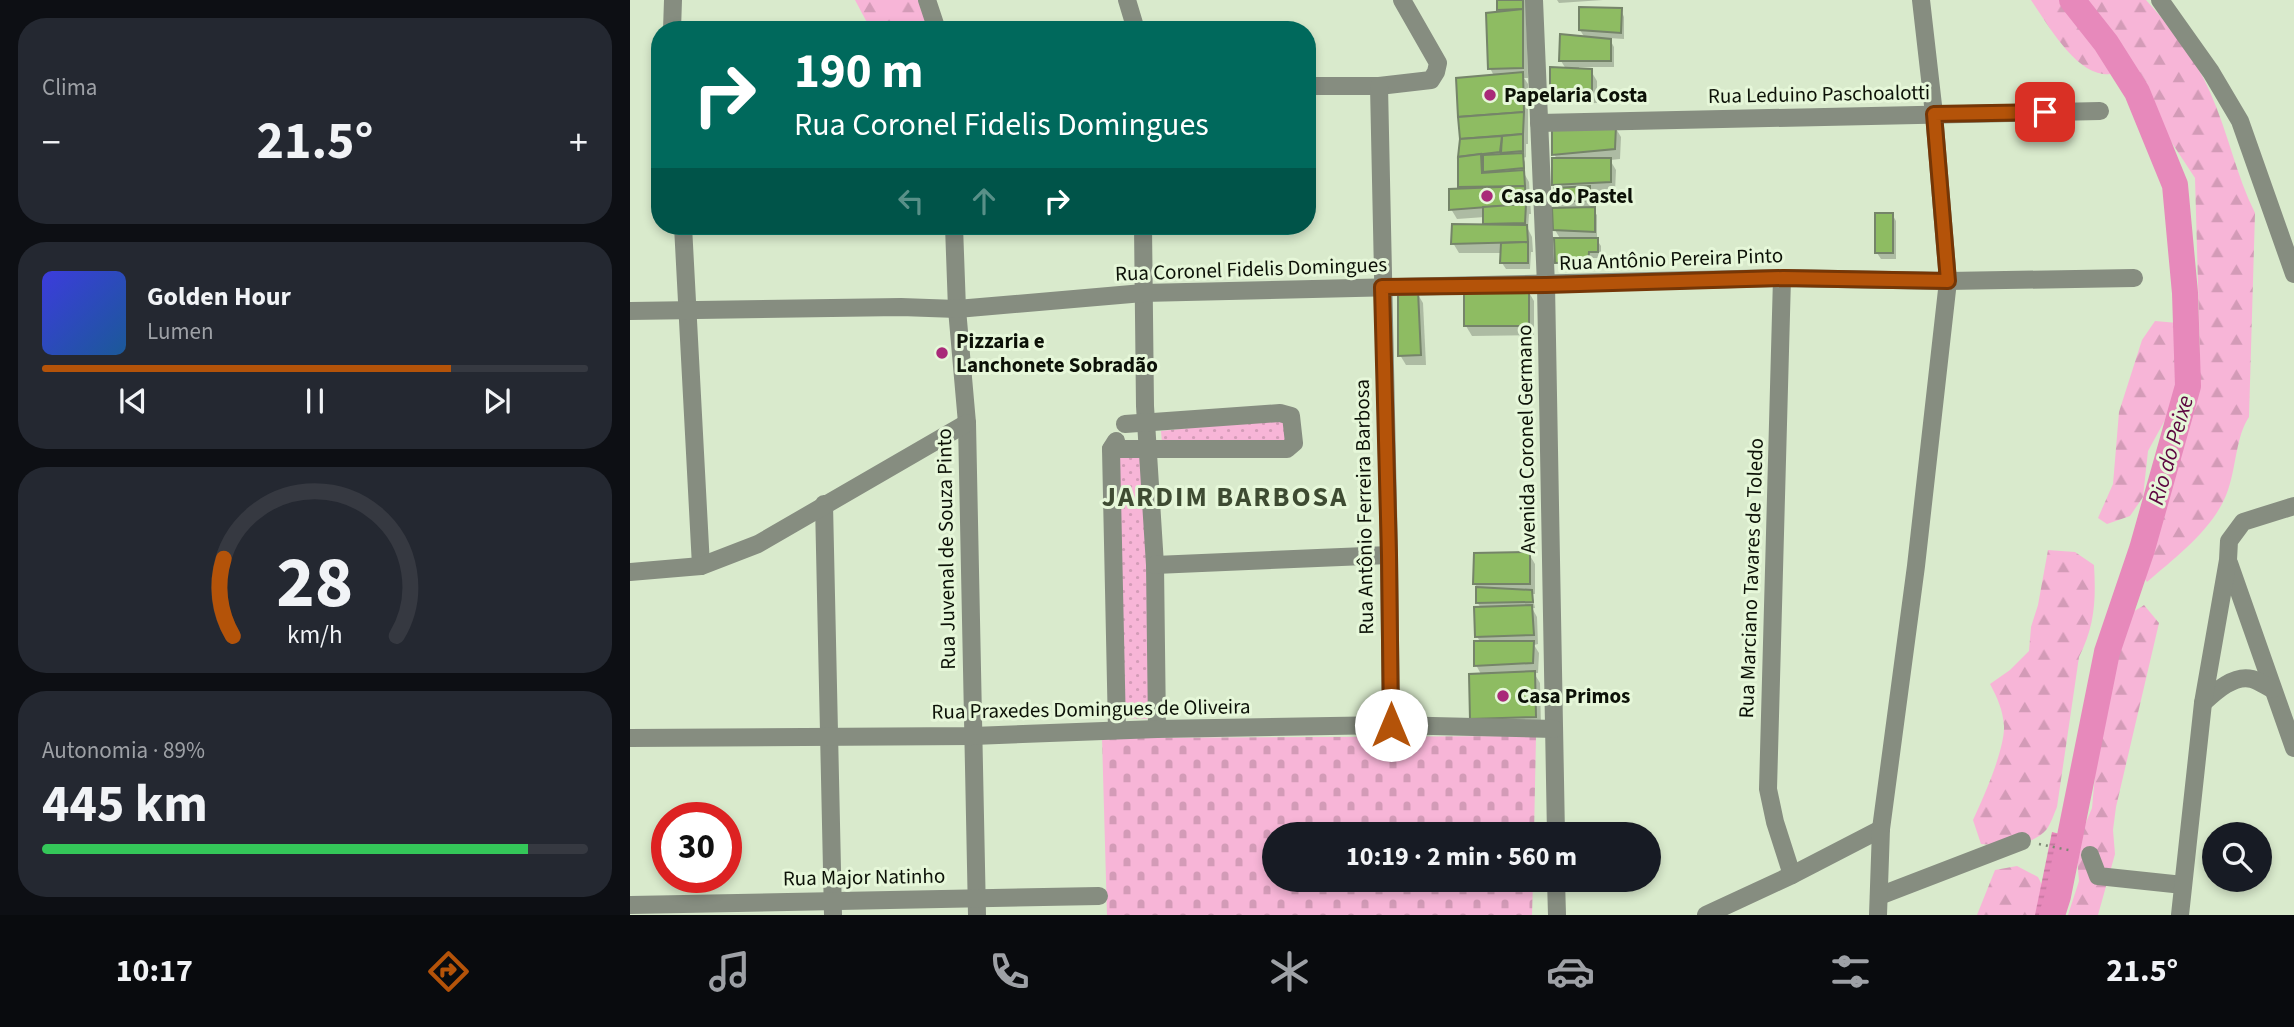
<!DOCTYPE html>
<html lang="pt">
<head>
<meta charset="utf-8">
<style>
  :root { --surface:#171b24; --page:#242831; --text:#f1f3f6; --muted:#9ea1a6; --line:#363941; --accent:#b45309 }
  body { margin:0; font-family:"Source Sans 3",sans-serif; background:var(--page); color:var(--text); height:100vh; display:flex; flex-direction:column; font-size:26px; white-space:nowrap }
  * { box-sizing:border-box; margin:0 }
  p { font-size:23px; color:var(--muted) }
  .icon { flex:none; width:38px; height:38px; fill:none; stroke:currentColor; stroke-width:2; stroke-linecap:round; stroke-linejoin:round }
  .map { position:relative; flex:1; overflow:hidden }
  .sheet { display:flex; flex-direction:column; gap:18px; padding:18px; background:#0d0f14; width:630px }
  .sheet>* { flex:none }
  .top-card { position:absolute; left:21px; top:21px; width:665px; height:214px; border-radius:28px; box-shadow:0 4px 10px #0003; background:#00695c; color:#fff; overflow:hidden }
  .controls { position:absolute; left:1572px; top:822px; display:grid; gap:14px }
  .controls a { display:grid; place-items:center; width:70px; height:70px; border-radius:50%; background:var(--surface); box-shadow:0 4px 10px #0003; font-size:35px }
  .speed { position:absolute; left:21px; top:802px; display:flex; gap:14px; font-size:35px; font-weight:700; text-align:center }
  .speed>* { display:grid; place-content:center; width:91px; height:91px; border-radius:50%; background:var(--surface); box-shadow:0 4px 10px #0003; line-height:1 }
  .speed .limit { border:10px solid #d22; background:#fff; color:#111 }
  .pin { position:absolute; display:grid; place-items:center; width:60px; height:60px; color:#fff; margin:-30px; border-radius:14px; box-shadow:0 4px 10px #0006 }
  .me { position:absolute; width:77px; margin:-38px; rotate:0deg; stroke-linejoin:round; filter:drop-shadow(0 0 5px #0008) }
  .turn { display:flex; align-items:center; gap:24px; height:147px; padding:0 28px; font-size:32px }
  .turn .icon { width:91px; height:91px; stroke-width:2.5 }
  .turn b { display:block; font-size:49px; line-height:60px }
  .lanes { display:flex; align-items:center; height:66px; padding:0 28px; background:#0003; justify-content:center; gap:35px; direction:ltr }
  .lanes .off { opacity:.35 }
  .big { font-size:52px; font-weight:700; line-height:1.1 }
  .sheet .widget { flex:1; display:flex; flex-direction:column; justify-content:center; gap:10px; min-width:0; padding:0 24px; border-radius:28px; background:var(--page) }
  .sheet .dial { align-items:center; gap:0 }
  .dial svg { height:182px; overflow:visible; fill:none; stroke:var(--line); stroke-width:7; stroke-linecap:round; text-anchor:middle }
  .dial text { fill:var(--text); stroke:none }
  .song { display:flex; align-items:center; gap:21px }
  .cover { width:84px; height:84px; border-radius:10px; background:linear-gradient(135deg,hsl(240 70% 55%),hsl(210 70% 35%)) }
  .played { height:7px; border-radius:4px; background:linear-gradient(90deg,var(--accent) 75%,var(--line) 75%) }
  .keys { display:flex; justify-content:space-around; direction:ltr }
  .heat { display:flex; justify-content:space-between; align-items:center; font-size:38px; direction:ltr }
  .charge { height:10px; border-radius:5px; background:linear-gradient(90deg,#34c759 89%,var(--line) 0) }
  .trip { position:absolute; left:632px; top:822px; width:399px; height:70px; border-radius:35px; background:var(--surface); box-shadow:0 4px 10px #0003; font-weight:700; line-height:70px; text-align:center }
  .tabs { display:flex; height:112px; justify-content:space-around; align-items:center; background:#090b0e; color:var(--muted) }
  .tabs .icon { width:49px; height:49px }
  .tabs .active { color:var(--accent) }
  .tabs b { font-size:32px; color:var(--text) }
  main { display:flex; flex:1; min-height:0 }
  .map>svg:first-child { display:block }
  .forest { fill:url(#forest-firs) }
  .cemetery { fill:url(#cemetery-stones) }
  .park { fill:url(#park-dots) }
  .water { fill:url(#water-rules) }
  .shadow { fill:#0003 }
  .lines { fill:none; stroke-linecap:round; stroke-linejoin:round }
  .river { stroke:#e789bb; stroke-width:26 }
  .building { fill:#8ebc62; stroke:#758469; stroke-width:2 }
  .path { stroke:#7c8873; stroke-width:2.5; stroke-dasharray:2 5; stroke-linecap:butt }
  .minor { stroke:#868d80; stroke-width:18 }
  .route-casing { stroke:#753606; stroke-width:18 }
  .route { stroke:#b45309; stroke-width:12 }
  .poi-dot { fill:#a92a79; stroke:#e6f7d9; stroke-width:2.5 }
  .labels { text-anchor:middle; stroke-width:6; stroke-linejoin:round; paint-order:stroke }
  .street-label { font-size:21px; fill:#0c1107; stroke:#e6f7d9 }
  .poi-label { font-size:21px; font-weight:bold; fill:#0c1107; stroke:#e6f7d9; text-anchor:start }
  .water-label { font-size:23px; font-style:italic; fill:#5d0740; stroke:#e6f7d9 }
  .district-label { font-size:28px; font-weight:bold; letter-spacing:2px; fill:#3e4b32; stroke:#e6f7d9 }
</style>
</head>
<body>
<main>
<section class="sheet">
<div class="widget"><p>Clima</p>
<div class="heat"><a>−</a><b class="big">21.5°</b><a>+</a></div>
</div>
<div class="widget">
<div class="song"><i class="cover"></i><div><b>Golden Hour</b><p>Lumen</p></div></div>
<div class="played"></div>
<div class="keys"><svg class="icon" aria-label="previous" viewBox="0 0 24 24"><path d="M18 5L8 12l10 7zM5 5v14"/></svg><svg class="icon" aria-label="pause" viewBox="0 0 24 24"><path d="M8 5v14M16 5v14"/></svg><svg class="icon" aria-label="next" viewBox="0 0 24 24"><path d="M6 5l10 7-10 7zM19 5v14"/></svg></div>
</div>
<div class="widget dial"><svg viewBox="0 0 100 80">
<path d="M14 69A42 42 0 1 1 86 69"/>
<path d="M14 69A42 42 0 0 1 10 35" stroke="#b45309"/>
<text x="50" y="56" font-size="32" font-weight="700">28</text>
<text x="50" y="72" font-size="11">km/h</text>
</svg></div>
<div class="widget"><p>Autonomia · 89%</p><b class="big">445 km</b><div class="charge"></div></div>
</section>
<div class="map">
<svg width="1664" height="915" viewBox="0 0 1664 915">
  <defs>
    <pattern id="forest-firs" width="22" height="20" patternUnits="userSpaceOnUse" patternTransform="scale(1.75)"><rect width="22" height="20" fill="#f7b5d7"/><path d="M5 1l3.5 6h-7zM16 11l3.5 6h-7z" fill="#d39bb7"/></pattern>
    <pattern id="cemetery-stones" width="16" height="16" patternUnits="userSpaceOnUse" patternTransform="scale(1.75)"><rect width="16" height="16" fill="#f7b5d7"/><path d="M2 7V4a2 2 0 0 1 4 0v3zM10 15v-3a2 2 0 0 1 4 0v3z" fill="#d39bb7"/></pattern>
    <pattern id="park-dots" width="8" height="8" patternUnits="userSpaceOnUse" patternTransform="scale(1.75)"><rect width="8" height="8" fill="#f7b5d7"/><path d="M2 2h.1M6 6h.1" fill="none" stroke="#d39bb7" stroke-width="1.8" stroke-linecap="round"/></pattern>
    <pattern id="water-rules" width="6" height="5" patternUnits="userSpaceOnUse" patternTransform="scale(1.75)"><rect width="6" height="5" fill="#e789bb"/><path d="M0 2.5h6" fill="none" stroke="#c5759f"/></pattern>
  </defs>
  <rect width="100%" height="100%" fill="#d9eacc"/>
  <g class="forest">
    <polygon points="225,0 290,0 300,30 241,30"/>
    <path d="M1401,0H1516C1541,28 1565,57 1580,92C1598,132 1606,175 1625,213L1619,417C1606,436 1606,468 1598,490C1585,528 1547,556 1517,582L1503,562L1517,517L1535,469L1546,448L1562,402L1569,379L1570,354L1565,178L1496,73C1489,73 1480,75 1473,74C1443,70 1417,23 1401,0Z"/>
    <polygon points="1525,321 1548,323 1561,343 1559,366 1552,389 1518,451 1513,497 1500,516 1477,524 1468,518 1483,484 1489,412 1512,340"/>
    <path d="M1418,550L1445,552L1464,565C1466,599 1465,626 1449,657L1427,807C1424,814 1421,823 1417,829C1400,848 1373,846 1351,844L1343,820C1353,799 1375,749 1374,726C1373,710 1367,697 1360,684L1380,670L1399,651L1401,627L1408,605Z"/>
    <path d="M1514,605L1529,623L1486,807L1483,830L1485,854L1468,915H1438L1449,881L1447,857L1452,832L1462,808L1473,690L1475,688C1474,665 1476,641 1491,622C1496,615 1507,610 1514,605Z"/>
    <polygon points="1387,866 1408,877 1419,899 1412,915 1347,915 1365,870"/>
  </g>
  <polygon class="cemetery" points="906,736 904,835 644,835 644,880 903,880 902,915 477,915 472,738"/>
  <g class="park">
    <polygon points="635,420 656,421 656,440 532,443 531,431"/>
    <polygon points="489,457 514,457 520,719 492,718"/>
  </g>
  <polygon class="water" points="1422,832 1450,839 1435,915 1405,915"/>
  <g class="shadow">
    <polygon points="868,0 896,0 898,78 894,78 898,84 898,144 896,144 896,157 893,158 895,162 895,175 899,182 901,214 899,214 898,229 902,237 903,252 901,252 900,269 876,269 872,263 872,253 829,253 823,243 857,226 855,217 827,219 821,209 830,190 832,139 828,80 864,76 860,68 870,13"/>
    <polygon points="927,0 973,0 929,3"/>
    <polygon points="991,10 994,17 994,39 979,38 984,47 984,67 949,67 949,70 961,71 967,81 967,103 928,104 922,94 936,69 931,61 955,38 950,30"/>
    <polygon points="985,127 991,137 990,159 980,160 986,170 985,192 963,193 962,209 967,215 967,240 971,246 971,258 962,258 960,268 930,269 927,262 931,240 925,230 930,209 925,201 924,159 927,159 924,154"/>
    <polygon points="1262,214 1266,221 1266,259 1251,259 1247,253"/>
    <polygon points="898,291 904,301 904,335 842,336 836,326"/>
    <polygon points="787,293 793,303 796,365 776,365 770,355"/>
    <polygon points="899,554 905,564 905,594 902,594 905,608 902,608 907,617 908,644 904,645 909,653 908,673 904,673 910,683 911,727 848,728 852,676 846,665 850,642 847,636 851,608 847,602 848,589 844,583"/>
  </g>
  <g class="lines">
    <polyline class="river" points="1422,915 1428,896 1477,652 1512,549 1558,386 1555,293 1545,185 1507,92 1476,43 1442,0"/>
  </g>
  <g class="building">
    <polygon points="867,0 893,0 893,9 867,10"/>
    <polygon points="949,7 992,8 991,33 949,30"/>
    <polygon points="893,9 893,68 858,69 856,13"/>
    <polygon points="930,34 981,39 981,61 929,61"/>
    <polygon points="920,67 962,69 962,94 920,94"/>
    <polygon points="893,72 894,112 828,117 826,78"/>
    <polygon points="894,112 893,134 830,139 828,117"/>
    <polygon points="986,125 985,149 922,155 922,127"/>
    <polygon points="893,134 893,151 871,153 872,136"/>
    <polygon points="872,136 870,152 828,157 830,139"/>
    <polygon points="893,153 894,168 853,172 853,155"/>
    <polygon points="851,154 852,173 894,170 895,186 828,187 828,157"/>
    <polygon points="922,158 981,158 981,182 922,185"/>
    <polygon points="895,186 896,204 819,210 819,189"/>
    <polygon points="960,186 960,200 924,202 924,188"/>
    <polygon points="896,204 895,223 853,224 853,207"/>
    <polygon points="965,207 965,232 923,230 922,208"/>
    <rect x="1245" y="213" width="18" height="40"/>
    <polygon points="822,224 897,225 898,242 821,244"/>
    <polygon points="924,238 968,238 968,252 959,252 958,262 925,263"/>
    <polygon points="898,242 898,263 870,263 871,243"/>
    <polygon points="899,289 899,326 834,326 834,290"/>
    <polygon points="788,291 791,355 768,356 768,292"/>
    <polygon points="900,552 900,584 843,584 844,553"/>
    <polygon points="846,587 902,590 903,602 846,603"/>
    <polygon points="902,605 904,635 845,637 844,607"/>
    <polygon points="844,641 904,641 903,663 844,666"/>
    <polygon points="905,671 906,717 840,719 839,674"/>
  </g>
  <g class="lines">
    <polyline class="path" points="1409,844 1443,851"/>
    <g class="minor">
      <polyline points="297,0 307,30"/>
      <polyline points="497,0 506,30"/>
      <polyline points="904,0 916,285 926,835"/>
      <polyline points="1530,0 1581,72 1610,121 1664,274"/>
      <polyline points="42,30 43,0"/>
      <polyline points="677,86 749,86 801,80 806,72 808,63 772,0"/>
      <polyline points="749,86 759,555 761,725"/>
      <polyline points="909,123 1470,111"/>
      <polyline points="53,226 71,566"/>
      <polyline points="324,226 327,309 337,423 347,915"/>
      <polyline points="513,226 515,406 525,565 527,729"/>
      <polyline points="1152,278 1138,789 1145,822 1162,875"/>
      <polyline points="0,311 271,307 327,309 513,293 1152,278 1318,281 1504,278"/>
      <polyline points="486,441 481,449 487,730"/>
      <polyline points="481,449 657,449 664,443 661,416 650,413 495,424"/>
      <polyline points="194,504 203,915"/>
      <polyline points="1599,563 1664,748"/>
      <polyline points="525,565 759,555"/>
      <polyline points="0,572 71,566 128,544 337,423"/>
      <path d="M1573,703C1585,692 1604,674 1622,679C1629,681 1636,686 1642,689"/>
      <polyline points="0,738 343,736 527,729 761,725 924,729"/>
      <polyline points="1460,855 1468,876 1553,885"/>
      <polyline points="926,880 927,915"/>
      <polyline points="1249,896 1392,841"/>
      <polyline points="0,905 469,896"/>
      <polyline points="1076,915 1162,875 1251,829"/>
      <polyline points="1248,915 1251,829 1286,566 1318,281 1304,114 1291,0"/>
      <polyline points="1550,915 1573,703 1598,560 1599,541 1613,522 1664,506"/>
    </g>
  </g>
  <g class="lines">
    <defs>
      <polyline id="route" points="761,725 759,555 752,287 916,285 1153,278 1318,281 1304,114 1415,112"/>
    </defs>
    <use href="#route" class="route-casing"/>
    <use href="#route" class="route"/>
  </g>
  <g class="poi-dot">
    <circle cx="860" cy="95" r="7"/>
    <circle cx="857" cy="196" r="7"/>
    <circle cx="312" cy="353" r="7"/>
    <circle cx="873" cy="696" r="7"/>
  </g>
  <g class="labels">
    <g class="street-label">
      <text transform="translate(1189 94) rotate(-1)" y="7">Rua Leduino Paschoalotti</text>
      <text transform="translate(1041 259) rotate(-2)" y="7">Rua Antônio Pereira Pinto</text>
      <text transform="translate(621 269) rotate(-2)" y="7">Rua Coronel Fidelis Domingues</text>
      <text transform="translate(896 439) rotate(-91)" y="7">Avenida Coronel Germano</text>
      <text transform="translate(734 507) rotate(-91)" y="7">Rua Antônio Ferreira Barbosa</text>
      <text transform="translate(316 549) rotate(-91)" y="7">Rua Juvenal de Souza Pinto</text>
      <text transform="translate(1121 578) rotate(-88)" y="7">Rua Marciano Tavares de Toledo</text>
      <text transform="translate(461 709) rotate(-1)" y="7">Rua Praxedes Domingues de Oliveira</text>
      <text transform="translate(234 877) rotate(-1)" y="7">Rua Major Natinho</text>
    </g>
    <g class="poi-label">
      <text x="874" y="102">Papelaria Costa</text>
      <text x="871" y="203">Casa do Pastel</text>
      <text x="326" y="348">Pizzaria e<tspan x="326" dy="24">Lanchonete Sobradão</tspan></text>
      <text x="887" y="703">Casa Primos</text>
    </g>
    <g class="water-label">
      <text transform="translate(1540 450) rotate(-74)" y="8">Rio do Peixe</text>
    </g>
    <g class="district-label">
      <text x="595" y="506">JARDIM BARBOSA</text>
    </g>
  </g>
</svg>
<div class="controls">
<a><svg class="icon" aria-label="search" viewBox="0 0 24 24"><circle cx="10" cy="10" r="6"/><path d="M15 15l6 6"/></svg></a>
</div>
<div class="speed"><div class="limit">30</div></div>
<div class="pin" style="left:1415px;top:112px;background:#d93025"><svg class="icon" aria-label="arrive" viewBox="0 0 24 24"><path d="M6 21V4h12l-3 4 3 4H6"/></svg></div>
<svg class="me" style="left:761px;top:725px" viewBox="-20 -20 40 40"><circle r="19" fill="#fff"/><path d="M0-13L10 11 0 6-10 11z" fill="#b45309"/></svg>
<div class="trip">10:19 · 2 min · 560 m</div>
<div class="top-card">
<div class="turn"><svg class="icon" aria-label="right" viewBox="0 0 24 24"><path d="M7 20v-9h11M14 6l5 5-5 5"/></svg><div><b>190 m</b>Rua Coronel Fidelis Domingues</div></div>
<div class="lanes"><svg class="icon off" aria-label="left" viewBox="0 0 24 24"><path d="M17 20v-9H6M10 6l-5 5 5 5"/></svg><svg class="icon off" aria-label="ahead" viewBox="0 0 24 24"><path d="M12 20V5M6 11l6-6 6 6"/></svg><svg class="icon" aria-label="right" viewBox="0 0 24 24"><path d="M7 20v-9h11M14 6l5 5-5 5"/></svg></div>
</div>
</div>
</main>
<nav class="tabs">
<b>10:17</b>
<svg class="icon active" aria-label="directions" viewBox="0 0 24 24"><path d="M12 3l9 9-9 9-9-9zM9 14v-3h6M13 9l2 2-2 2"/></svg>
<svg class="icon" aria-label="music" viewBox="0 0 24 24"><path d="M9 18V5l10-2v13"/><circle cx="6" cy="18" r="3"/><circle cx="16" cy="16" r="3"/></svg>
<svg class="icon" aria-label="phone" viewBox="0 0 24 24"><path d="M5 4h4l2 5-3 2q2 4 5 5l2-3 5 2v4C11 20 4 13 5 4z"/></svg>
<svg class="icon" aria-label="climate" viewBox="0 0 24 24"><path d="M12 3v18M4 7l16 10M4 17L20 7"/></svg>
<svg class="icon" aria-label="car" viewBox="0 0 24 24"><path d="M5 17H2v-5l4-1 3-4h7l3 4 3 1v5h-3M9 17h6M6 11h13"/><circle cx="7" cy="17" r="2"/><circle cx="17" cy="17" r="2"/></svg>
<svg class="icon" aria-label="filters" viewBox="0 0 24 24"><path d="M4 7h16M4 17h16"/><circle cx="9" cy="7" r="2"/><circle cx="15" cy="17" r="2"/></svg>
<b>21.5°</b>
</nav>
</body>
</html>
